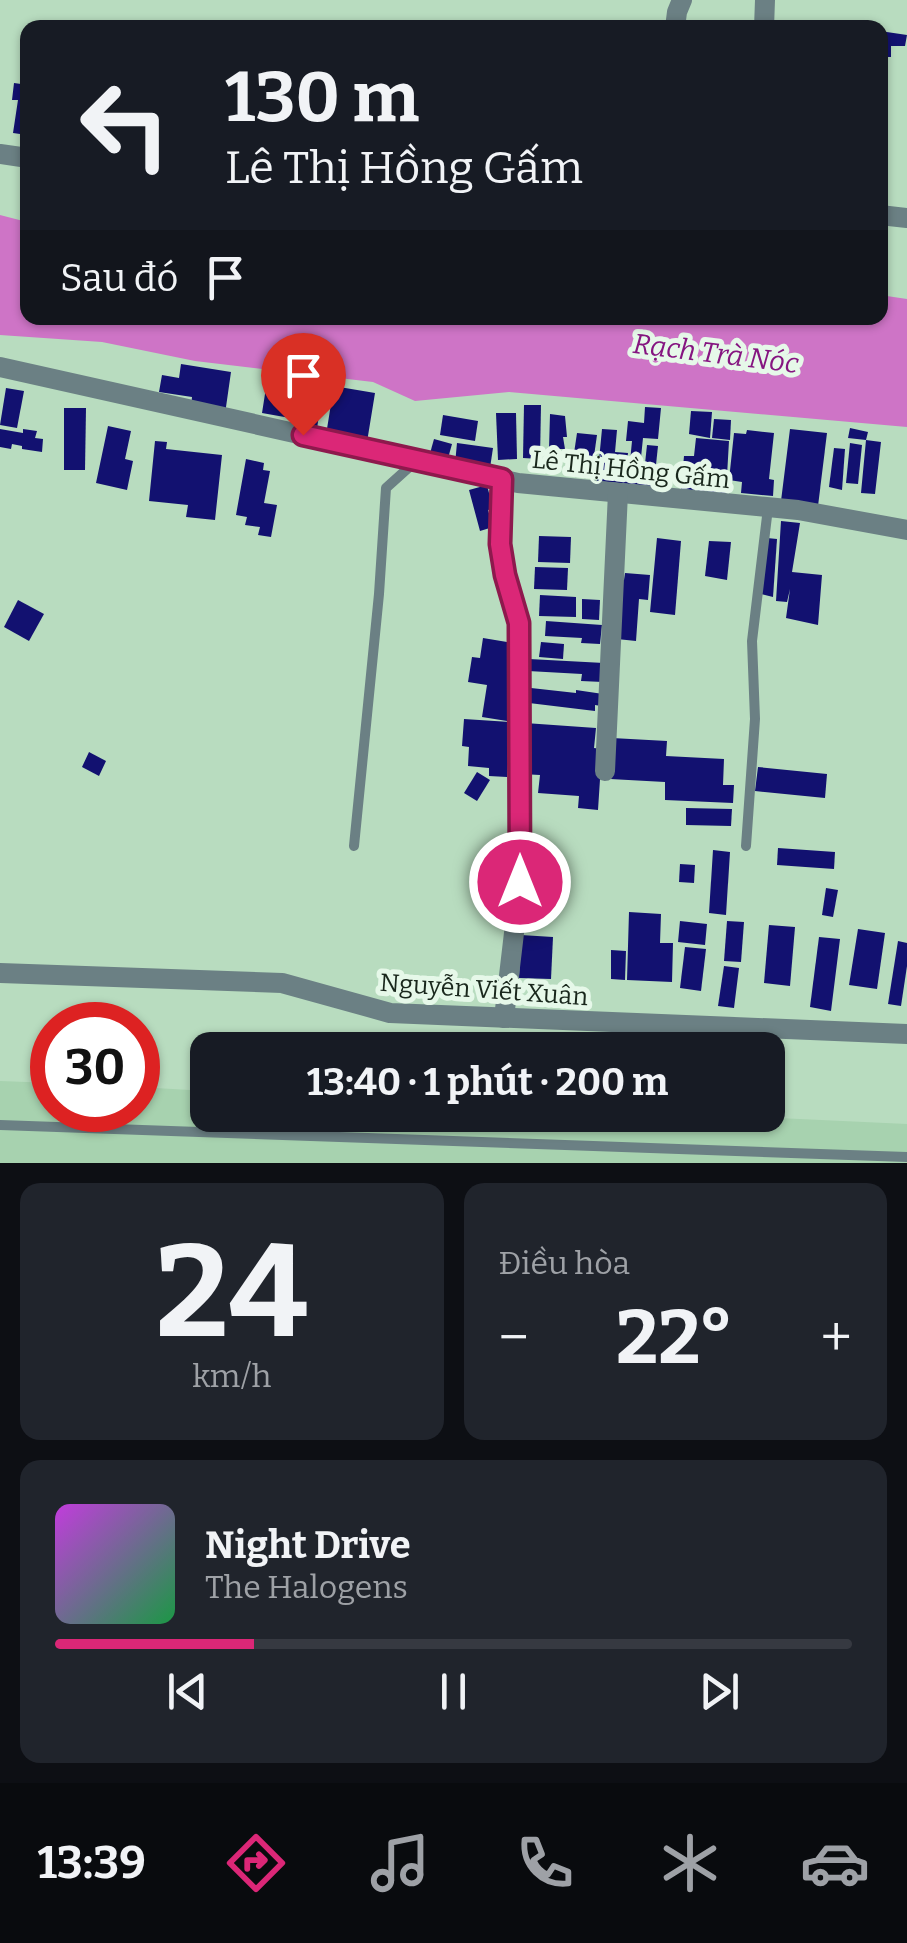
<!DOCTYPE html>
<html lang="vi">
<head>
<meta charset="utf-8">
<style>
  :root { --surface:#171b24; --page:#20242c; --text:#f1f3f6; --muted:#9ea1a6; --line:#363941; --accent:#db2777 }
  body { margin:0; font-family:Bitter,serif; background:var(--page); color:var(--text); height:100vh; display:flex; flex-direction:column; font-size:38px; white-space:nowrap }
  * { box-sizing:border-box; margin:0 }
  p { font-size:32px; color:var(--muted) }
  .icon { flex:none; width:55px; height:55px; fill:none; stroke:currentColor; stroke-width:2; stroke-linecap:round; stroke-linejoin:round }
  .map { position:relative; height:1163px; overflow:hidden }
  .sheet { display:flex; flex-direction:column; gap:20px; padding:20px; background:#0d0f14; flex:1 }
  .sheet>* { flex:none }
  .banner { position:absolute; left:20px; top:20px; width:868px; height:305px; border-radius:20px; box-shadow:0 2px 8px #0004; background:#171b24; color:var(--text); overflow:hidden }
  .speed { position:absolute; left:30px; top:1002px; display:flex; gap:20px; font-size:50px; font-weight:700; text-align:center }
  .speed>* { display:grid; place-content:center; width:130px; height:130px; border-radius:50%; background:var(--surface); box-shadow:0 2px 8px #0004; line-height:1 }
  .speed .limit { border:15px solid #d22; background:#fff; color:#111 }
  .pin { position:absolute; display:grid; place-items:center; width:85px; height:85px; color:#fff; margin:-102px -42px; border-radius:50% 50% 50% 0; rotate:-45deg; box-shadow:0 0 10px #0007 }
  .pin .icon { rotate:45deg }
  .me { position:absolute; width:110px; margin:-55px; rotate:0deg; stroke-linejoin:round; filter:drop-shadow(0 0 8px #0008) }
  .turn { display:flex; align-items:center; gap:35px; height:210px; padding:0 40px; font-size:45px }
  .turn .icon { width:130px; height:130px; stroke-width:2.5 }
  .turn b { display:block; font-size:70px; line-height:85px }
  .then { display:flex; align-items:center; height:95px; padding:0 40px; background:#0003; gap:20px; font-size:38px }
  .big { font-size:75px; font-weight:700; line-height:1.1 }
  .sheet .tile { flex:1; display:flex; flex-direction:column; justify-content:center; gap:15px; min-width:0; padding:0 35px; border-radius:20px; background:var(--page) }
  .sheet .dial { align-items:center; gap:0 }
  .dial b { font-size:130px; line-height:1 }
  .song { display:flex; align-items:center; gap:30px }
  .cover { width:120px; height:120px; border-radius:15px; background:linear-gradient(135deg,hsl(290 70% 55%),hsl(140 70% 35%)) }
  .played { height:10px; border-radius:5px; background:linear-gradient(90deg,var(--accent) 25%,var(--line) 25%) }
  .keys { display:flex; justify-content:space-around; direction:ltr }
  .heat { display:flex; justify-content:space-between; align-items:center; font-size:55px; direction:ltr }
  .sheet .tiles { flex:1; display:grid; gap:20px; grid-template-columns:1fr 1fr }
  .tile:last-child { grid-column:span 2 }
  .trip { position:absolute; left:190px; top:1032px; width:595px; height:100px; border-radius:20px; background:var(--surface); box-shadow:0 2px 8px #0004; font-weight:700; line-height:100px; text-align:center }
  .menu { display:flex; height:160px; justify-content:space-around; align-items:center; background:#090b0e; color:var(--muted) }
  .menu .icon { width:70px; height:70px }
  .menu .active { color:var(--accent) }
  .menu b { font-size:45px; color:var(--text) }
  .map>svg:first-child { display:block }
  .built { fill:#a7d2af }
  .water { fill:#ce74c6 }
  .building { fill:#121170 }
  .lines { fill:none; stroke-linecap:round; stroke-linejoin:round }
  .service { stroke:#6b8084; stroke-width:10 }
  .minor { stroke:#6b8084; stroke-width:20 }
  .tertiary { stroke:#6b8084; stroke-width:20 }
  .route-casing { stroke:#8e194d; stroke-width:25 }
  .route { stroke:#db2777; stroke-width:18 }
  .labels { text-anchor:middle; stroke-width:10; stroke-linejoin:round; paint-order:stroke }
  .street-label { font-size:25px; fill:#19271c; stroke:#e6f8e9 }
  .water-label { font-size:28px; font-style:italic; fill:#851580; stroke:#e6f8e9 }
</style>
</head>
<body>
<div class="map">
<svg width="907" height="1163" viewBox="0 0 907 1163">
  <rect width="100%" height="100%" fill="#b8dcbf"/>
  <polygon class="built" points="0,1081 52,1083 52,1110 138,1110 138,1087 207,1091 208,1115 714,1115 907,1124 907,1163 0,1163"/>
  <polygon class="water" points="0,215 27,222 28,318 880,318 880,295 907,299 907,427 509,392 415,401 373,382 195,361 102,342 0,335"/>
  <g class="building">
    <polygon points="880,31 907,35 905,46 891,46 891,57 880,57"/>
    <polygon points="14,83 28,85 27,135 13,133 18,100 12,100"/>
    <polygon points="181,364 231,372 225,414 191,408 192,397 159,392 162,375 179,378"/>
    <polygon points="268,375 375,393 367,442 326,435 331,404 321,402 316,435 305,433 307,421 262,413"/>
    <polygon points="6,388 24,391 17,428 0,425"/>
    <polygon points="524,405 541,405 540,459 523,458"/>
    <polygon points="645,407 661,408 658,439 643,438 639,477 653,479 652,486 597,481 602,429 617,430 615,452 628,453 626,472 629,472 632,441 626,441 628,421 644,423"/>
    <polygon points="64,408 86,408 85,470 64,470"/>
    <polygon points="691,411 712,412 710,438 689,434"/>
    <polygon points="496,413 516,413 517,459 498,460"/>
    <polygon points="550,414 565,416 567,437 563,437 565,449 549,449"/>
    <polygon points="443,415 478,421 475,441 440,435"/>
    <polygon points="714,419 731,420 730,440 712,438"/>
    <polygon points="108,426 131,431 125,459 133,461 127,490 96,483"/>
    <polygon points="850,428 868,432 866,440 881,442 875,494 861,493 866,440 848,438"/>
    <polygon points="0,429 23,433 23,429 37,431 35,438 43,439 42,452 22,449 22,446 12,444 11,449 0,447"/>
    <polygon points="790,429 827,433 818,506 781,501"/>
    <polygon points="747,430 774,433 769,479 774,480 773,496 741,493 742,482 729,480 734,433 746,434"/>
    <polygon points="577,433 597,435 593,463 573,460"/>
    <polygon points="696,438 729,441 726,493 681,489 684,456 694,456"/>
    <polygon points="434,439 452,444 447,462 429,457"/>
    <polygon points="155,441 167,442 166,449 222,455 215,520 186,517 188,505 149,501"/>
    <polygon points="457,443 493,448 490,468 455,464"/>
    <polygon points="850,443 862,445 858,484 846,483"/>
    <polygon points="647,445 658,446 655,474 644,473"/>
    <polygon points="834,448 845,449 842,490 829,487"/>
    <polygon points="246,459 264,463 263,470 270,471 264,503 277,505 271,537 258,535 260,527 245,525 247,517 236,515"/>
    <polygon points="487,485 493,509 488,510 493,527 480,531 469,490"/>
    <polygon points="781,521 800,523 792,572 822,575 818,625 786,618 790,589 787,602 776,601"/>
    <polygon points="539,536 571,537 570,563 538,562"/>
    <polygon points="657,538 681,541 675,615 650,612"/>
    <polygon points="767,538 777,539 773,597 761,594"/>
    <polygon points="709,541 731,542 727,580 705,576"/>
    <polygon points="535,567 568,568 567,590 534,589"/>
    <polygon points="625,573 650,575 648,600 639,599 636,641 617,639 621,580 624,580"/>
    <polygon points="540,595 576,597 576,617 539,616"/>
    <polygon points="582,599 600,600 599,620 582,619"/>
    <polygon points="18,600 44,614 29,641 4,627"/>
    <polygon points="546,621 602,625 600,644 581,643 582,638 545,636"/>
    <polygon points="483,638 513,643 507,688 511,688 507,721 482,717 487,685 468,682 472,657 480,658"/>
    <polygon points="541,642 564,644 563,659 539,657"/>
    <polygon points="529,659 604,663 603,682 581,681 582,674 528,671"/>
    <polygon points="531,688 576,693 576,690 603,694 601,706 595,705 595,711 529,703"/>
    <polygon points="464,719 511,722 507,777 489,776 489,768 468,766 469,747 462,746"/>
    <polygon points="525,723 596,728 594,748 602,749 598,810 578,808 579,796 538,793 540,775 521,774"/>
    <polygon points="612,738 667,741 666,756 724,759 723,785 734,785 733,803 665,800 665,782 610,779"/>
    <polygon points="89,752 106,761 99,776 82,767"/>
    <polygon points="758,767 827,774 825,798 755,791"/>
    <polygon points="477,772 490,780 477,801 464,793"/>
    <polygon points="686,808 732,809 731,826 686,825"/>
    <polygon points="778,848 835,852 834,869 777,865"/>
    <polygon points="713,850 730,852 726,915 709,913"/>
    <polygon points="680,864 695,865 694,883 679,882"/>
    <polygon points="826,888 838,890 833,917 822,915"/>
    <polygon points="629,912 661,914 660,943 673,943 672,982 627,980"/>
    <polygon points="680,921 707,924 705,945 678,942"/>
    <polygon points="727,921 744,922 741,962 724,961"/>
    <polygon points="769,925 795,927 790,986 764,983"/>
    <polygon points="858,929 885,933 877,989 849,985"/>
    <polygon points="521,935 553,937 551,979 519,978"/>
    <polygon points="819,937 840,939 831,1011 810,1007"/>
    <polygon points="898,941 907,943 907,966 901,1006 888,1004"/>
    <polygon points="685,947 706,949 701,991 680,988"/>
    <polygon points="611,950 626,951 625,980 611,979"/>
    <polygon points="724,966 739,968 734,1008 718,1006"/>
  </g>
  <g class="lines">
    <g class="service">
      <polyline points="354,846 379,594 386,488 416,461"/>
      <polyline points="746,846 755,719 752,641 768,508"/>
      <polyline points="0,1125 907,1157"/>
    </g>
    <g class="minor">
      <polyline points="675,28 677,12 682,0"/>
      <polyline points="764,28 765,0"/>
      <polyline points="0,154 28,158"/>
      <polyline points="880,215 907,218"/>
      <polyline points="0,367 518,483 798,510 907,530"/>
      <polyline points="502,479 499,544 505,575 519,623 520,882 504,1018"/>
      <polyline points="605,771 618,493"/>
    </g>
    <polyline class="tertiary" points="0,973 282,983 390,1013 907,1034"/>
  </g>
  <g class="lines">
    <defs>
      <polyline id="route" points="303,435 502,479 500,544 505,575 519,623 520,882"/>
    </defs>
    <use href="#route" class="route-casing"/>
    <use href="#route" class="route"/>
  </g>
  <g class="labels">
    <g class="street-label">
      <text transform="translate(631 469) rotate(6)" y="9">Lê Thị Hồng Gấm</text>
      <text transform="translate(484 989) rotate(4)" y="9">Nguyễn Viết Xuân</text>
    </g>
    <g class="water-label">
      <text transform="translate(716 353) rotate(7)" y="10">Rạch Trà Nóc</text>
    </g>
  </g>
</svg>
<div class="speed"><div class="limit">30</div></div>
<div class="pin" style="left:303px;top:435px;background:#d93025"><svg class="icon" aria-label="arrive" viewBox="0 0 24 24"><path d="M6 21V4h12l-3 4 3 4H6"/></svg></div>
<svg class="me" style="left:520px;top:882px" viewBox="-20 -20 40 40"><circle r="17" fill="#db2777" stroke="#fff" stroke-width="3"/><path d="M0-11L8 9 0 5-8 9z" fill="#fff"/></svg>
<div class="trip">13:40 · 1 phút · 200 m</div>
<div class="banner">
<div class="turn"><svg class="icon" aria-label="left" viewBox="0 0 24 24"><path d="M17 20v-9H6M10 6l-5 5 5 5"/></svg><div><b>130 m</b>Lê Thị Hồng Gấm</div></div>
<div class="then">Sau đó<svg class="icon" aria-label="arrive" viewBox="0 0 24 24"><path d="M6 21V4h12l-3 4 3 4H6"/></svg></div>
</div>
</div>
<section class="sheet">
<div class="tiles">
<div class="tile dial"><b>24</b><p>km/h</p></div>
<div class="tile"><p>Điều hòa</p>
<div class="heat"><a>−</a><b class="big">22°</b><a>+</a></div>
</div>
<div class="tile">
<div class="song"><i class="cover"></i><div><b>Night Drive</b><p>The Halogens</p></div></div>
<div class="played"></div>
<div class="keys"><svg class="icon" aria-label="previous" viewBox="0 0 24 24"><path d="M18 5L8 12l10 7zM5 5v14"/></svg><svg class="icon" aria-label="pause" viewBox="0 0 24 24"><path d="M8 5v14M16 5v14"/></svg><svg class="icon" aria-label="next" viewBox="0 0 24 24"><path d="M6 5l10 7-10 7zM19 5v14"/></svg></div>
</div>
</div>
</section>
<nav class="menu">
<b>13:39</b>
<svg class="icon active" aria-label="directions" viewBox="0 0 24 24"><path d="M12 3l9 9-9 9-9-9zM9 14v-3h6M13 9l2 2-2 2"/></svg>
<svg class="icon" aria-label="music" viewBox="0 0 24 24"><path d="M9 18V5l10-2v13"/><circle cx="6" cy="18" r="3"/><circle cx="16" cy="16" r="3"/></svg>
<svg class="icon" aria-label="phone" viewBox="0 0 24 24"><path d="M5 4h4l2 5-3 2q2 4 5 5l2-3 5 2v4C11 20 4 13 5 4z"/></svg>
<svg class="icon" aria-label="climate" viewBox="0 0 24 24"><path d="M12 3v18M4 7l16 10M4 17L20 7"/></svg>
<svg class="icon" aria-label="car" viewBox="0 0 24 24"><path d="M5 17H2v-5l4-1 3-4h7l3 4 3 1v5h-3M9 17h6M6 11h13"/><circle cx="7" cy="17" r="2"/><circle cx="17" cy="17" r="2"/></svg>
</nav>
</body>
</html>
